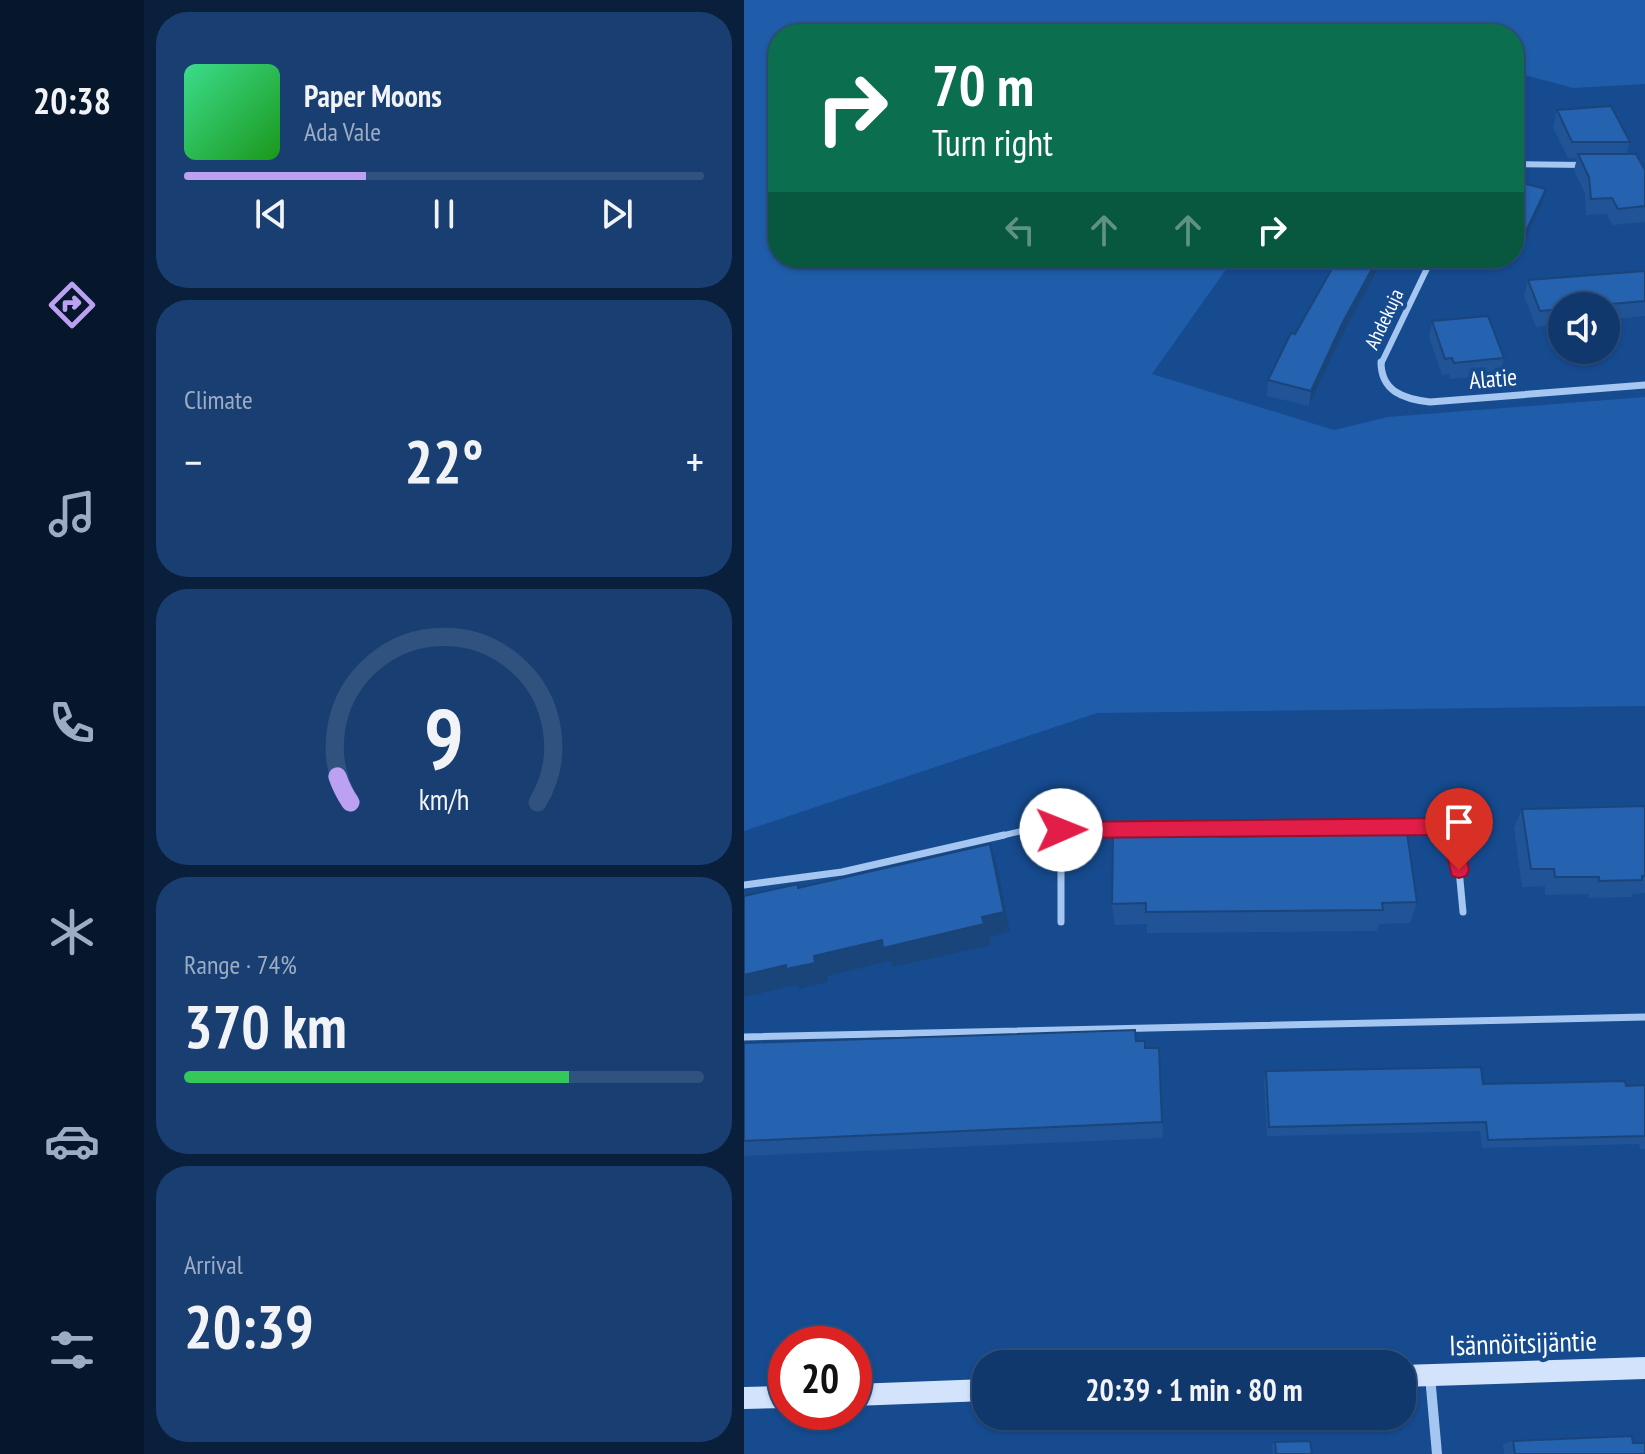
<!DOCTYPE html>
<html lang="en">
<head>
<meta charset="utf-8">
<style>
  :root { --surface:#10386c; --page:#193f72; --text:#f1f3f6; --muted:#9cacc2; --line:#30527f; --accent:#bca0f2 }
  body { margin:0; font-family:"PT Sans Narrow",sans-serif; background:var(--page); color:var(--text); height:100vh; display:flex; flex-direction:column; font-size:30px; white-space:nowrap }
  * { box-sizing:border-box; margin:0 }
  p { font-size:26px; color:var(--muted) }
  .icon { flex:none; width:44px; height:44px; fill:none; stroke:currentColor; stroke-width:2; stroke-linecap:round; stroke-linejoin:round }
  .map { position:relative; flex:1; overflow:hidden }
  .sheet { display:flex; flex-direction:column; gap:12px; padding:12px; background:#091f3b; width:600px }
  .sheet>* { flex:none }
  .banner { position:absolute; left:24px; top:24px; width:756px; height:244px; border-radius:32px; box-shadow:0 2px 6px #0004,0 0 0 2px var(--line); background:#0b6e4f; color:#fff; overflow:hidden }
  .controls { position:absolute; left:804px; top:292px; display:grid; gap:16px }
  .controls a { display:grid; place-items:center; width:72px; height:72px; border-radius:50%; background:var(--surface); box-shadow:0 2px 6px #0004,0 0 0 2px var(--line); font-size:40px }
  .speed { position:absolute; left:24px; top:1326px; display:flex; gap:16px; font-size:40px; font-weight:700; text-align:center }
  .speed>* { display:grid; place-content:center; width:104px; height:104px; border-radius:50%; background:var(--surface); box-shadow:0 2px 6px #0004,0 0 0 2px var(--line); line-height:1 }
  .speed .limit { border:12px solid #d22; background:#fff; color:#111 }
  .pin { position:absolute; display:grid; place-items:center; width:68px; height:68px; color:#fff; margin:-82px -34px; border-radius:50% 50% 50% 0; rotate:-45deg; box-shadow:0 0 8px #0007 }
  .pin .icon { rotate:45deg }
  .me { position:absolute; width:88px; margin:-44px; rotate:89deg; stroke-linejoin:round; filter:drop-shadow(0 0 6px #0008) }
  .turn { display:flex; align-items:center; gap:28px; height:168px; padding:0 32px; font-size:36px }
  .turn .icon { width:104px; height:104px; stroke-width:2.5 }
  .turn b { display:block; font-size:56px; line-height:68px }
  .lanes { display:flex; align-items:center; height:76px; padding:0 32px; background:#0003; justify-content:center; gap:40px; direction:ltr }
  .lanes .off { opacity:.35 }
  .big { font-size:60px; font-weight:700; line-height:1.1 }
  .sheet .card { flex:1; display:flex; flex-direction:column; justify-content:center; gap:12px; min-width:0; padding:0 28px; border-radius:32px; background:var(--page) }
  .sheet .dial { align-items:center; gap:0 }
  .dial svg { height:208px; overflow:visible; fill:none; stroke:var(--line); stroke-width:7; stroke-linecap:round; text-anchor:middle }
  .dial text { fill:var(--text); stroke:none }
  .song { display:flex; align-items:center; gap:24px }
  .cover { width:96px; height:96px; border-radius:12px; background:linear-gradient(135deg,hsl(150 70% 55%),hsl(120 70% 35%)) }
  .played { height:8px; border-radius:4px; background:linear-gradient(90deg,var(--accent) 35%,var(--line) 35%) }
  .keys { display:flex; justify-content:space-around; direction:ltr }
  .heat { display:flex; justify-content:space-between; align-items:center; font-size:44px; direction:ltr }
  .charge { height:12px; border-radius:6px; background:linear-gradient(90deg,#34c759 74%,var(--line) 0) }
  .trip { position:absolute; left:228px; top:1350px; width:444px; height:80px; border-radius:32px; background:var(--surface); box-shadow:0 2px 6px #0004,0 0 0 2px var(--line); font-weight:700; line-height:80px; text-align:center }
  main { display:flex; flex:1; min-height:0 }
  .tabs { display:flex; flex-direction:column; width:144px; justify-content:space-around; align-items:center; background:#06162b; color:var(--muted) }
  .tabs .icon { width:56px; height:56px }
  .tabs .selected { color:var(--accent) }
  .tabs b { font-size:36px; color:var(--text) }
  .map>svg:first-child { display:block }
  .green { fill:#1f5daa }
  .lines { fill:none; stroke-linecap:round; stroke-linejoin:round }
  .lane-far1 { stroke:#a4c6f0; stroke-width:6 }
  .lane { stroke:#a4c6f0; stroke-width:7 }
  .street-far2 { stroke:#a4c6f0; stroke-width:6 }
  .street-far1 { stroke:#a4c6f0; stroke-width:7 }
  .street { stroke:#a4c6f0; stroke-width:10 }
  .secondary { fill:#d2e3fb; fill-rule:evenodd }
  .wall { fill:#205496 }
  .shaded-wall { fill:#1a457a }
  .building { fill:#2562af; stroke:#1a457a; stroke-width:2 }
  .route { fill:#e11d48; stroke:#92132f; stroke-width:2 }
  .labels { text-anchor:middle; stroke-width:8; stroke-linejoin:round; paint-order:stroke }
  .far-street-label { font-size:20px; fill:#fff; stroke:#164b90 }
  .street-label { font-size:24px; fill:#fff; stroke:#164b90 }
  .near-street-label { font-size:28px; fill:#fff; stroke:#164b90 }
</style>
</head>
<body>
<main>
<nav class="tabs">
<b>20:38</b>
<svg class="icon selected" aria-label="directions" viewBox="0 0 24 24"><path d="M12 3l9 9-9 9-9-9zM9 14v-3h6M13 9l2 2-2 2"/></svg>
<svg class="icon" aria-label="music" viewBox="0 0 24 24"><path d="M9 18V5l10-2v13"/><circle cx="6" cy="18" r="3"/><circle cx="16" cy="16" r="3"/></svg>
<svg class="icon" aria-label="phone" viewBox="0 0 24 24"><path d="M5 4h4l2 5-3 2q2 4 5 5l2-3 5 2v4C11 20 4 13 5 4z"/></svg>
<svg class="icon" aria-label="climate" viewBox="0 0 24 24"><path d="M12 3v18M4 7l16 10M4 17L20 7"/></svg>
<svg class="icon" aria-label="car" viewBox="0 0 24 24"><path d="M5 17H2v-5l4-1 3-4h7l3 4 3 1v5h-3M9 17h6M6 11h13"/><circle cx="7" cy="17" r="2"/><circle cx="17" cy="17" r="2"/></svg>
<svg class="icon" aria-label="filters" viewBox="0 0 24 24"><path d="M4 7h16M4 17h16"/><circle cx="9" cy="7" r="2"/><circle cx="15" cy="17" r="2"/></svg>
</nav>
<section class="sheet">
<div class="card">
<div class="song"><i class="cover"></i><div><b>Paper Moons</b><p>Ada Vale</p></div></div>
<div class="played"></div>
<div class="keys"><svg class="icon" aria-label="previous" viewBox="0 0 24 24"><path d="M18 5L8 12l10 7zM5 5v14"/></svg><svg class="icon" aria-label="pause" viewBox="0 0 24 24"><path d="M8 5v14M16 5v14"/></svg><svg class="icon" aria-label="next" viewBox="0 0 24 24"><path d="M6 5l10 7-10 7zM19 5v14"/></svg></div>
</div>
<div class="card"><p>Climate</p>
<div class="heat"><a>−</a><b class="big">22°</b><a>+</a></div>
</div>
<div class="card dial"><svg viewBox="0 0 100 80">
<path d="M14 69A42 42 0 1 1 86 69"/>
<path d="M14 69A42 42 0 0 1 9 59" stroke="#bca0f2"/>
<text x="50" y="56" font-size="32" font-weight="700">9</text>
<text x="50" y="72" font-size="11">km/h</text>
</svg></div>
<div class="card"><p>Range · 74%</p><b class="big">370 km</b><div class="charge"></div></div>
<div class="card"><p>Arrival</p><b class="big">20:39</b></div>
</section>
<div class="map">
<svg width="901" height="1454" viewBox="0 0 901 1454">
  <rect width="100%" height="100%" fill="#164b90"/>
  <polygon class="green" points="0,0 901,0 901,84 829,88 770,72 770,34 34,34 34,258 490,258 408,374 590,430 644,417 901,397 901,706 353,713 0,831"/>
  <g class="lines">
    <g class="lane-far1">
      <polyline points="317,830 317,837"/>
      <polyline points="252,837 282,830 706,826 709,837"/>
    </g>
    <g class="lane">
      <polyline points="317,835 317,922"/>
      <polyline points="709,835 713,848 719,912"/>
      <polyline points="0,885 98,872 260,835"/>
      <polyline points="0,1037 901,1017"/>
    </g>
    <g class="street-far2">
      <polyline points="770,164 840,165"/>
      <polyline points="637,364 688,258"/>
    </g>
    <path class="street-far1" d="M637,362C637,391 659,399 686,402L901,385"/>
    <polyline class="street" points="686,1376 693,1454"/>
    <g class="secondary">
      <polygon points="901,1357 901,1379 658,1387 658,1365"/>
      <polygon points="242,1379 242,1401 110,1406 110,1384"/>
      <polygon points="42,1386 42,1408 0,1409 0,1387"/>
    </g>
  </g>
  <g class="wall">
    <polygon points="813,110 886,142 882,154 901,170 901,222 868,225 863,214 842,215 841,193 830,170 833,158 824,158 809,127"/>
    <polygon points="770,181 797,206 778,247 770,245"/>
    <polygon points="594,258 640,258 597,338 565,406 523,396 524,380"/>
    <polygon points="901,271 901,316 862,320 862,306 818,306 818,324 792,327 780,296 784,280"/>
    <polygon points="688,321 760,358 756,375 706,379 705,374 698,375 685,337"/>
    <polygon points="901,806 901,893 889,894 887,897 844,898 845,894 801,895 801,886 778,887 770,828 778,809"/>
    <polygon points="612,830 644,833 673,902 666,923 635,924 633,931 403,933 403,924 371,925 368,904 422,834 476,837 611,834"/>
    <polygon points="401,1041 402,1048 415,1048 419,1138 0,1156 0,1043"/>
    <polygon points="522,1071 739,1084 882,1086 901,1085 901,1149 896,1149 895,1144 738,1148 736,1131 523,1136 520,1081"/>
    <polygon points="769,1441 889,1443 901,1454 760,1454 759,1444"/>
    <polygon points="531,1442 568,1454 529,1454 528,1445"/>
  </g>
  <g class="shaded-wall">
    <polygon points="802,189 797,206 778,247 782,231"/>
    <polygon points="634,258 640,258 597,338 565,406 567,391 599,322"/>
    <polygon points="246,844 253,866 266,932 245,937 247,945 149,967 146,961 83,976 84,982 56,989 53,985 0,997 0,975 70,956"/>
  </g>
  <g class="building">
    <polygon points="867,106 886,142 828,142 813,110"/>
    <polygon points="834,154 892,154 901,170 901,206 874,209 868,198 847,199 845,177"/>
    <polygon points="770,181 802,189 782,231 770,228"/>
    <polygon points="594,258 634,258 599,322 567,391 524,380 547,333 551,334"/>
    <polygon points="901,271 901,301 844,306 818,306 818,309 796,311 784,280"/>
    <polygon points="744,316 760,358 710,363 708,358 701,359 688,321"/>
    <polygon points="901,806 901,876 898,876 898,880 855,881 855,877 811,877 810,869 787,869 778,809"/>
    <polygon points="643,829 644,833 663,833 673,902 638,903 639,910 402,912 402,903 368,904 369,834 422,830 422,834 476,832 476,837 611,834 612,830"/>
    <polygon points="246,844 260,912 238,917 240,924 139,948 138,940 70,956 71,963 42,969 42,965 0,975 0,896 54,884 54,888"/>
    <polygon points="391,1030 392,1041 401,1041 401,1048 415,1048 418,1122 0,1141 0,1043"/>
    <polygon points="737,1067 739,1084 881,1081 882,1086 901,1085 901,1136 744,1140 742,1122 525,1127 522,1071"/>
    <polygon points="888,1436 889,1443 901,1443 901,1454 771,1454 769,1441"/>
    <polygon points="566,1441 568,1454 532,1454 531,1442"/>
  </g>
  <polygon class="route" points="706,818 713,820 716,826 725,870 722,876 715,878 708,876 698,835 317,838 310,836 308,830 310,824 317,822"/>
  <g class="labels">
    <g class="far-street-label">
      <text transform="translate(640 319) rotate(-65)" y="7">Ahdekuja</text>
    </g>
    <g class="street-label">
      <text transform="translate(749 379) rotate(-5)" y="8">Alatie</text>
    </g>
    <g class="near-street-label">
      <text transform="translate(779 1343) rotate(-2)" y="10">Isännöitsijäntie</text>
    </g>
  </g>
</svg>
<div class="controls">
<a><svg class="icon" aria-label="sound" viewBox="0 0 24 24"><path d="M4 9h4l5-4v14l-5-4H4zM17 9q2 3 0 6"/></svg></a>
</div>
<div class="speed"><div class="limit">20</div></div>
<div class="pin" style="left:715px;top:870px;background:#d93025"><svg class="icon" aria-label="arrive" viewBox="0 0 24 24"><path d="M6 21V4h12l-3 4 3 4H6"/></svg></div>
<svg class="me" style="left:317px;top:830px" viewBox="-20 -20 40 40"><circle r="19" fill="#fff"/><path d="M0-13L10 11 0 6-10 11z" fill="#e11d48"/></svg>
<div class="trip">20:39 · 1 min · 80 m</div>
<div class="banner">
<div class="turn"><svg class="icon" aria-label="right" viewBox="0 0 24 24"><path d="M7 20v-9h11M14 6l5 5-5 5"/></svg><div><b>70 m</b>Turn right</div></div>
<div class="lanes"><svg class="icon off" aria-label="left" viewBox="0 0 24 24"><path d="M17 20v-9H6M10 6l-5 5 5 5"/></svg><svg class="icon off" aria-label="ahead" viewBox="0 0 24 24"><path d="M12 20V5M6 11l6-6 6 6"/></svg><svg class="icon off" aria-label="ahead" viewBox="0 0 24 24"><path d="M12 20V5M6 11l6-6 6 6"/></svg><svg class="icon" aria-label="right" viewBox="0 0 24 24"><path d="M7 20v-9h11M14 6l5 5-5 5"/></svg></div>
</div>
</div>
</main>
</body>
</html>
